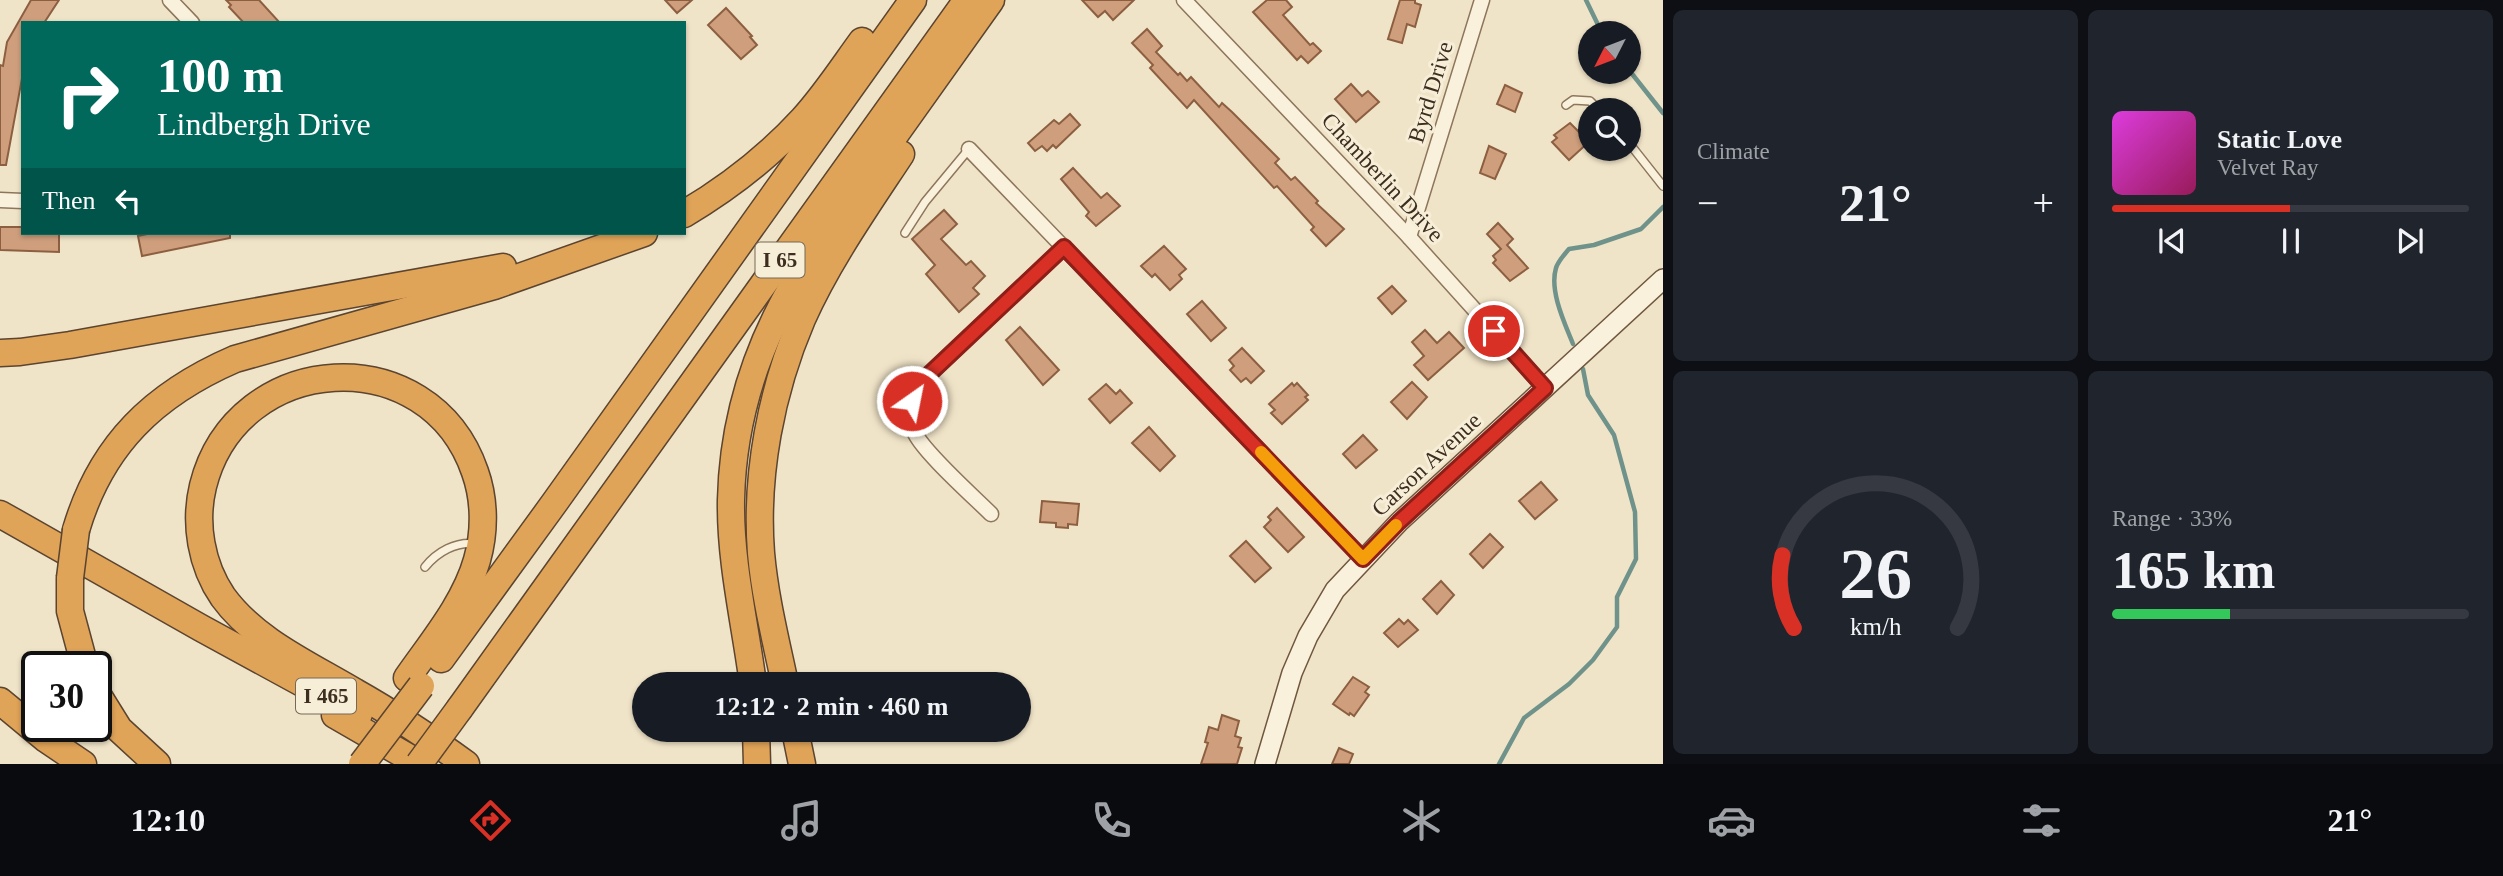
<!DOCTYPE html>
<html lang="en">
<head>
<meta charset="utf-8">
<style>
  :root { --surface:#171b24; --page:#20242c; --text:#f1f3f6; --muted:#9ea1a6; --line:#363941; --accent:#d93025 }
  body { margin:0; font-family:Georgia,serif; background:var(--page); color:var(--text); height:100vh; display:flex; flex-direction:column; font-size:26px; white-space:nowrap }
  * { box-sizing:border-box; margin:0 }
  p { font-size:23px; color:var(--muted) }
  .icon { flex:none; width:38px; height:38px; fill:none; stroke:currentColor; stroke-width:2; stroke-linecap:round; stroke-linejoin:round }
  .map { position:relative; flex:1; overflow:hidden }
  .sheet { display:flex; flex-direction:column; gap:10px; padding:10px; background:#0d0f14; width:840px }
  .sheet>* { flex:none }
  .top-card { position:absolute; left:21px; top:21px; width:665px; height:214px; border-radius:0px; box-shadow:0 2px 5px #0004; background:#00695c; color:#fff; overflow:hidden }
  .needle { width:46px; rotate:228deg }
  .tools { position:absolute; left:1578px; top:21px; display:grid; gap:14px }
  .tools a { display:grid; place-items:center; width:63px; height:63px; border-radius:50%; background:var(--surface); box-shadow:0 2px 5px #0004; font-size:35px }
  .speed { position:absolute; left:21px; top:651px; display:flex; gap:14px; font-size:35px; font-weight:700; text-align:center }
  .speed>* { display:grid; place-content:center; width:91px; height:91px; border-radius:50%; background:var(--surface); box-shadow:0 2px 5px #0004; line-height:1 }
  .speed .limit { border:4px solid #111; border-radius:10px; background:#fff; color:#111 }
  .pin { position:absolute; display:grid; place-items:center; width:60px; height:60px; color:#fff; margin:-30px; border:4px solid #fff; border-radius:50%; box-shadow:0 2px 7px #0007 }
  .me { position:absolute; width:77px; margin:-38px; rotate:33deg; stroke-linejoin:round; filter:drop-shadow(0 0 5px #0008) }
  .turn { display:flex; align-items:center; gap:24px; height:147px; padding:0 21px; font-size:32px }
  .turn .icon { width:91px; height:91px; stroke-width:2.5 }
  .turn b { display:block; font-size:49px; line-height:60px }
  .then { display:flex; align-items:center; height:66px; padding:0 21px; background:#0003; gap:14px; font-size:26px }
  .big { font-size:52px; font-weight:700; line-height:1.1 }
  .sheet .card { flex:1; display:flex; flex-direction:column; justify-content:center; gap:10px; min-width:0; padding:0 24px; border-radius:10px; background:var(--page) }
  .sheet .dial { align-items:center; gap:0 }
  .dial svg { height:182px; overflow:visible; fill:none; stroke:var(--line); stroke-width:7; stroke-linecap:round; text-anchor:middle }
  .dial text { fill:var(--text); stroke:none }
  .song { display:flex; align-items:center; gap:21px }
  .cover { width:84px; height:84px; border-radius:10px; background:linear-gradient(135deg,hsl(300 70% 55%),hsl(330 70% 35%)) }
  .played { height:7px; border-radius:4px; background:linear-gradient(90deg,var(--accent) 50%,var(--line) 50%) }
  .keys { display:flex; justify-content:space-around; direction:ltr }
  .heat { display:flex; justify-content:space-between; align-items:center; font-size:38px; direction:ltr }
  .charge { height:10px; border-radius:5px; background:linear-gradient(90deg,#34c759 33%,var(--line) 0) }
  .sheet .tiles { flex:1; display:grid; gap:10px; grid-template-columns:repeat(2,1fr) }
  .trip { position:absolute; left:632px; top:672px; width:399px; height:70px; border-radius:35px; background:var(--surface); box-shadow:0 2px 5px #0004; font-weight:700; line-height:70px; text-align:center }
  .tabs { display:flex; height:112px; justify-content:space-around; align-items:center; background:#090b0e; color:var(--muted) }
  .tabs .icon { width:49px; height:49px }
  .tabs .on { color:var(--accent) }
  .tabs b { font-size:32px; color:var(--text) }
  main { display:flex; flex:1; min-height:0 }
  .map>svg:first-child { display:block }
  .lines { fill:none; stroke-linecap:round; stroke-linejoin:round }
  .stream { stroke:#6f938a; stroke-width:4.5 }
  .building { fill:#cf9f7d; stroke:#8d5f41; stroke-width:2 }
  .service-casing { stroke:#8d765c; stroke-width:10 }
  .minor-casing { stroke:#8d765c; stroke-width:17 }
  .secondary-casing { stroke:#6f573f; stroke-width:22 }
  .motorway-casing { stroke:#5b4430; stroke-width:29 }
  .service { stroke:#faf1dc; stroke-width:7 }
  .minor { stroke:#faf1dc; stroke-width:14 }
  .secondary { stroke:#faf1dc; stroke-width:19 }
  .motorway { stroke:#e0a458; stroke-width:26 }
  .motorway-bridge-casing { stroke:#5b4430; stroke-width:29; stroke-linecap:butt }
  .motorway-bridge { stroke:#e0a458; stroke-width:26 }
  .route-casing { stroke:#8d1f18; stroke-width:18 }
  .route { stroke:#d93025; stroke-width:12 }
  .slow { stroke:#f59e0b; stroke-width:12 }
  .labels { text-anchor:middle; stroke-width:6; stroke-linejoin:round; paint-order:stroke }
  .shield { fill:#f7eed8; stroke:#756857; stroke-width:2 }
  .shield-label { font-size:21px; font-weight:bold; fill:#3d2e20 }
  .street-label { font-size:23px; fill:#3d2e20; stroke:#f7eed8 }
</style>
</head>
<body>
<main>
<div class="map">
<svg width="1663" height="764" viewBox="0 0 1663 764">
  <rect width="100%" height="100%" fill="#f0e4c8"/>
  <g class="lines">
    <g class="stream">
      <polyline points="1586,0 1602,33"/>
      <polyline points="1629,70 1663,113"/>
      <path d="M1573,344C1565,324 1549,291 1556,268C1558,261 1565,254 1569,249L1594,245L1641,229L1663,207"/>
      <polyline points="1499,764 1524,718 1569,684 1593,660 1617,627 1617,597 1636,559 1635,512 1614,435 1588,395 1583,369"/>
    </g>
  </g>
  <g class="building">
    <polygon points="31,0 59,0 44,23 23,23 23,73 6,165 0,165 0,65 3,66 7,42"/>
    <polygon points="226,0 259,0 280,23 244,23 229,7 231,5"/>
    <polygon points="665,0 692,0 677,13"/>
    <polygon points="1082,0 1134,0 1113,20 1105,11 1098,17"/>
    <polygon points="1267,0 1286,0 1292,7 1283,15 1310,45 1313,43 1321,51 1308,63 1301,56 1297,60 1253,12"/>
    <polygon points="1400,0 1415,0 1415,3 1421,5 1415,27 1407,24 1402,43 1388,39"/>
    <polygon points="726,8 752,36 750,37 757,45 741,59 708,25"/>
    <polygon points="1147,29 1162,46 1156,52 1178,75 1180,73 1187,81 1191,77 1219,107 1222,103 1232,112 1279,159 1275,163 1291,180 1295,177 1318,201 1316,203 1344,229 1326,246 1311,230 1314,227 1277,186 1274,188 1194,100 1187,108 1150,68 1153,65 1132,43"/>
    <polygon points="1351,84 1362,96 1368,91 1379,102 1356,122 1335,99"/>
    <polygon points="1505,85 1522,93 1515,112 1497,104"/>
    <polygon points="1070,114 1080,125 1056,148 1053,145 1047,151 1042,146 1035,151 1028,143 1054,120 1059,124"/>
    <polygon points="1570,123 1580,133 1583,130 1591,140 1569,160 1552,142 1557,138 1554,135"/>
    <polygon points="1489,146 1506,154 1495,179 1480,173"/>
    <polygon points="1073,168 1101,198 1107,193 1120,206 1096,226 1086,216 1089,212 1061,179"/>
    <polygon points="944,210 957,224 941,239 966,265 971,261 985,276 973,288 979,294 959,312 926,274 935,265 912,239"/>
    <polygon points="1498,223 1513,239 1507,245 1528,268 1510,281 1493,263 1496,260 1493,256 1501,249 1487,234"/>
    <polygon points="0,227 23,227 23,233 59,233 59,252 0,250"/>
    <polygon points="152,233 230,233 230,238 142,256 138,236"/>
    <polygon points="1164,246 1186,269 1179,275 1182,279 1170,290 1155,274 1152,277 1141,266"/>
    <polygon points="1392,286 1406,301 1392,314 1378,298"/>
    <polygon points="1202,301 1226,328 1211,341 1187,314"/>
    <polygon points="1020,327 1059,370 1043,385 1006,340"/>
    <polygon points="1425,330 1437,343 1449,332 1464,348 1428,380 1414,365 1424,356 1412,342"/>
    <polygon points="1242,348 1264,371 1251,383 1246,378 1241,382 1230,370 1234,366 1229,360"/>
    <polygon points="1412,382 1427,397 1407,419 1391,402"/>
    <polygon points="1292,383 1294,386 1297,383 1308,395 1305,397 1308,400 1282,424 1271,413 1275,410 1269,404"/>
    <polygon points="1106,384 1116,394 1120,390 1132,403 1110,423 1089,399"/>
    <polygon points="1149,427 1175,456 1160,471 1132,443"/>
    <polygon points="1363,435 1377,450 1356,468 1343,454"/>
    <polygon points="1541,482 1557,500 1535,519 1519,501"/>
    <polygon points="1042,501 1079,504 1077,525 1068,524 1068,528 1056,527 1056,523 1040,522"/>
    <polygon points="1277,508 1304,537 1288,552 1264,527 1271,520 1268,517"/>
    <polygon points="1490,534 1503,547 1483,568 1470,554"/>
    <polygon points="1246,541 1271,568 1255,582 1230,556"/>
    <polygon points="1441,581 1454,595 1437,614 1423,599"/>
    <polygon points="1399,619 1404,624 1408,620 1418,630 1398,647 1384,633"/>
    <polygon points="1353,677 1369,687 1365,692 1369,695 1354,716 1350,713 1349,715 1333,704"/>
    <polygon points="1222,715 1239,721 1235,736 1241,738 1238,747 1242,748 1237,764 1201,764 1208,743 1205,742 1209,727 1218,730"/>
    <polygon points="1339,748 1353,754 1349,764 1332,764"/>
  </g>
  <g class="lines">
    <defs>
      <g id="service">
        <polyline points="1566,105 1573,100 1590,101 1599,110"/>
        <polyline points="1629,143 1663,186"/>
        <polyline points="905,233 925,202 969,149"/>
        <path d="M425,567C437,552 456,541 476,544"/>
      </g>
      <g id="minor">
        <polyline points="170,0 192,23"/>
        <polyline points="1184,0 1409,237 1545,388"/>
        <polyline points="969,149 1363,559"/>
        <polyline points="0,200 23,201"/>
        <polyline points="1409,237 1482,0"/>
        <path d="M991,514C974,497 921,450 914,431C907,413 913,394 923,380L1064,247"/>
      </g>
      <polyline id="secondary" points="1265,764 1292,673 1308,636 1335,590 1399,522 1663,279"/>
      <g id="motorway">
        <path d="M684,214C728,188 769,156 803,119C825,95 843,67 862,41"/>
        <polyline points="0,353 20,352 70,345 503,267"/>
        <polyline points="0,514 201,628 359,714"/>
        <path d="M76,530C101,445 154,394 235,359L494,286L644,233"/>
        <polyline points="70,578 70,611 85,667"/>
        <polyline points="441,659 555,502 913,0"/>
        <path d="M407,678C432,642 465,603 477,560C485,532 485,500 475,472C429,338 237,350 203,486C194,523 201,565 223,597C255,641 310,665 355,692C394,714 430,738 466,764"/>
        <path d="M753,684C745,623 730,562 731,500C734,360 798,269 877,160C915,106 953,53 991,0"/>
        <path d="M785,684C776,641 765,598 761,553C755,475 771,391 802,319C828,261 866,207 901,154"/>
        <polyline points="96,692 119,729 157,764"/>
        <polyline points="0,701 46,739 83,764"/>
        <polyline points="460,708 967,0"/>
        <polyline points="335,715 420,764"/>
        <polyline points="756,730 757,764"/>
        <polyline points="795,730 802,764"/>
      </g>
    </defs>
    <use href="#service" class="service-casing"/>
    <use href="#minor" class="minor-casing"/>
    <use href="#secondary" class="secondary-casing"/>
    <use href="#motorway" class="motorway-casing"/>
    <use href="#service" class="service"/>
    <use href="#minor" class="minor"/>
    <use href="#secondary" class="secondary"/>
    <use href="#motorway" class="motorway"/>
    <defs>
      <g id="motorway-bridge">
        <polyline points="70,578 76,530"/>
        <polyline points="362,764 421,686"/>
        <polyline points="419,764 460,708"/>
      </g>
    </defs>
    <use href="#motorway-bridge" class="motorway-bridge-casing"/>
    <use href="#motorway-bridge" class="motorway-bridge"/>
  </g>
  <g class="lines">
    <defs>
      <polyline id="route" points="912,401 915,391 923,380 1064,247 1363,559 1399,522 1545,388 1494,331"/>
    </defs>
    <use href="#route" class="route-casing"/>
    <use href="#route" class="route"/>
    <polyline class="slow" points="1261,452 1363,559 1396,525"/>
  </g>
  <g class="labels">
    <g class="shield">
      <rect x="755.5" y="242.5" width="49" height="35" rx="5"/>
      <rect x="296" y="678.5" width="60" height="35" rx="5"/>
    </g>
    <g class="shield-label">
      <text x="780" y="267">I 65</text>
      <text x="326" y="703">I 465</text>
    </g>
    <g class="street-label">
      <text transform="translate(1430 92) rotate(-73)" y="8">Byrd Drive</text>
      <text transform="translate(1383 177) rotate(47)" y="8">Chamberlin Drive</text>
      <text transform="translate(1426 464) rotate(-43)" y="8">Carson Avenue</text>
    </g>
  </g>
</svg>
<div class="tools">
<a><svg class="needle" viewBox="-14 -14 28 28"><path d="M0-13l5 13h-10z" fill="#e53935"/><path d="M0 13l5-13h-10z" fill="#9ea1a6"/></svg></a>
<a><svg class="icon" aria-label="search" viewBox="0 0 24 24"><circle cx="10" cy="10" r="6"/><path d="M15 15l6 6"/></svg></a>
</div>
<div class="speed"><div class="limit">30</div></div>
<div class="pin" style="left:1494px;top:331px;background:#d93025"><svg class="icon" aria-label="arrive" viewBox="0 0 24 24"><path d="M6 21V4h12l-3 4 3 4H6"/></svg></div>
<svg class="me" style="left:912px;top:401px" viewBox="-20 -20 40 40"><circle r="17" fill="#d93025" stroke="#fff" stroke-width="3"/><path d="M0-11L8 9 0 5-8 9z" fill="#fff"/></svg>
<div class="trip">12:12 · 2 min · 460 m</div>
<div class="top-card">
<div class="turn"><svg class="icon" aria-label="right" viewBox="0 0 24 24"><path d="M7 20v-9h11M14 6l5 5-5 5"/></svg><div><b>100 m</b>Lindbergh Drive</div></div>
<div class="then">Then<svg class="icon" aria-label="left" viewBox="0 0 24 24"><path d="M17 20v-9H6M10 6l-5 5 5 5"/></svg></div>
</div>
</div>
<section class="sheet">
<div class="tiles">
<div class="card"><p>Climate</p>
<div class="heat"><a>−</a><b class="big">21°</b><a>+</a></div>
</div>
<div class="card">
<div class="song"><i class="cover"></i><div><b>Static Love</b><p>Velvet Ray</p></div></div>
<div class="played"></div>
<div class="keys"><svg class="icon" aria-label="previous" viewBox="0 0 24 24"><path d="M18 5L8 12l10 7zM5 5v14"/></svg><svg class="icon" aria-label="pause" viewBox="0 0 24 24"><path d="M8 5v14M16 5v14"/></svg><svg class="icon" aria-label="next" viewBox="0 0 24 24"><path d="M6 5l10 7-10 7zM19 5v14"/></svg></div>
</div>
<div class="card dial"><svg viewBox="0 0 100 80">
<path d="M14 69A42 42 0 1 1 86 69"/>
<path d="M14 69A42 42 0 0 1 9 37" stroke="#d93025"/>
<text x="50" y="56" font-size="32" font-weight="700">26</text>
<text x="50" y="72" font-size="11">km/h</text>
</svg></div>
<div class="card"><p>Range · 33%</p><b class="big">165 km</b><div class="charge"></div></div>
</div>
</section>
</main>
<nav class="tabs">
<b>12:10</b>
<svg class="icon on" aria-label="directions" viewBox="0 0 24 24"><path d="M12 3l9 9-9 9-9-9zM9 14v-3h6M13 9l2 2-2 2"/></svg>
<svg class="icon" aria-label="music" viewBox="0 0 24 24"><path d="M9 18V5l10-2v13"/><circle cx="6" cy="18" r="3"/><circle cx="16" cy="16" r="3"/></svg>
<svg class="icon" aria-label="phone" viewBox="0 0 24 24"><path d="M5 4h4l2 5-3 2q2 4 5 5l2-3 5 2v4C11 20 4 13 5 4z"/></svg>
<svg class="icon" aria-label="climate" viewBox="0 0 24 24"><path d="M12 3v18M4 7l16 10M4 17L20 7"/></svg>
<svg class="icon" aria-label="car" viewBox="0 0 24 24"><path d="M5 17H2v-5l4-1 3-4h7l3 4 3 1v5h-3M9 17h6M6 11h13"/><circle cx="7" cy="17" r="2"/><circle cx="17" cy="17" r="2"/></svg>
<svg class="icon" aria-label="filters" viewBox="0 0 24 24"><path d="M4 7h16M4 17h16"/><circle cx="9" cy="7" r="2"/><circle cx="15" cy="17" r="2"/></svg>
<b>21°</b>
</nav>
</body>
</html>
